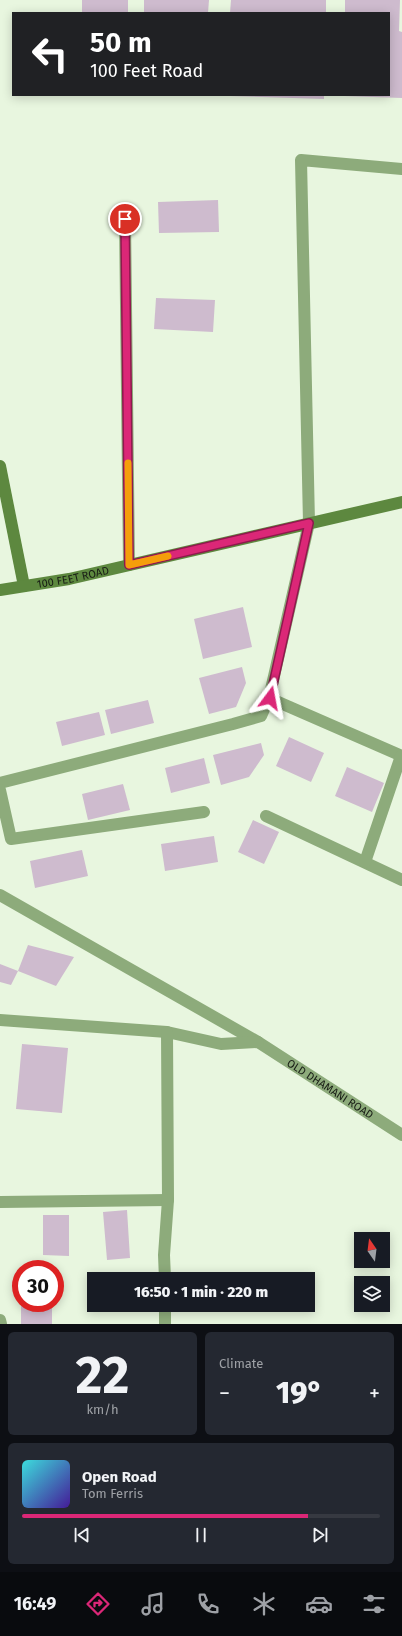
<!DOCTYPE html>
<html lang="en">
<head>
<meta charset="utf-8">
<style>
  :root { --surface:#171b24; --page:#242831; --text:#f1f3f6; --muted:#9ea1a6; --line:#363941; --accent:#db2777 }
  body { margin:0; font-family:"Fira Sans",sans-serif; background:var(--page); color:var(--text); height:100vh; display:flex; flex-direction:column; font-size:15px; white-space:nowrap }
  * { box-sizing:border-box; margin:0 }
  p { font-size:13px; color:var(--muted) }
  .icon { flex:none; width:22px; height:22px; fill:none; stroke:currentColor; stroke-width:2; stroke-linecap:round; stroke-linejoin:round }
  .map { position:relative; height:1324px; overflow:hidden }
  .drawer { display:flex; flex-direction:column; gap:8px; padding:8px; background:#0d0f14; flex:1 }
  .drawer>* { flex:none }
  .top-card { position:absolute; left:12px; top:12px; width:378px; height:84px; border-radius:0px; box-shadow:0 2px 10px #0003; background:#202124; color:#fff; overflow:hidden }
  .needle { width:26px; rotate:346deg }
  .tools { position:absolute; left:354px; top:1232px; display:grid; gap:8px }
  .tools a { display:grid; place-items:center; width:36px; height:36px; border-radius:0px; background:var(--surface); box-shadow:0 2px 10px #0003; font-size:20px }
  .speed { position:absolute; left:12px; top:1260px; display:flex; gap:8px; font-size:20px; font-weight:700; text-align:center }
  .speed>* { display:grid; place-content:center; width:52px; height:52px; border-radius:50%; background:var(--surface); box-shadow:0 2px 10px #0003; line-height:1 }
  .speed .limit { border:6px solid #d22; background:#fff; color:#111 }
  .pin { position:absolute; display:grid; place-items:center; width:34px; height:34px; color:#fff; margin:-17px; border:2px solid #fff; border-radius:50%; box-shadow:0 1px 4px #0007 }
  .me { position:absolute; width:44px; margin:-22px; rotate:13deg; stroke-linejoin:round; filter:drop-shadow(0 0 3px #0008) }
  .turn { display:flex; align-items:center; gap:14px; height:84px; padding:0 12px; font-size:18px }
  .turn .icon { width:52px; height:52px; stroke-width:2.5 }
  .turn b { display:block; font-size:28px; line-height:34px }
  .big { font-size:30px; font-weight:800; line-height:1.1 }
  .drawer .card { flex:1; display:flex; flex-direction:column; justify-content:center; gap:6px; min-width:0; padding:0 14px; border-radius:6px; background:var(--page) }
  .drawer .dial { align-items:center; gap:0 }
  .dial b { font-size:52px; line-height:1 }
  .song { display:flex; align-items:center; gap:12px }
  .cover { width:48px; height:48px; border-radius:6px; background:linear-gradient(135deg,hsl(180 70% 55%),hsl(260 70% 35%)) }
  .played { height:4px; border-radius:2px; background:linear-gradient(90deg,var(--accent) 80%,var(--line) 80%) }
  .keys { display:flex; justify-content:space-around; direction:ltr }
  .heat { display:flex; justify-content:space-between; align-items:center; font-size:22px; direction:ltr }
  .drawer .tiles { flex:1; display:grid; gap:8px; grid-template-columns:1fr 1fr }
  .card:last-child { grid-column:span 2 }
  .trip { position:absolute; left:87px; top:1272px; width:228px; height:40px; border-radius:0px; background:var(--surface); box-shadow:0 2px 10px #0003; font-weight:800; line-height:40px; text-align:center }
  .dock { display:flex; height:64px; justify-content:space-around; align-items:center; background:#090b0e; color:var(--muted) }
  .dock .icon { width:28px; height:28px }
  .dock .current { color:var(--accent) }
  .dock b { font-size:18px; color:var(--text) }
  .map>svg:first-child { display:block }
  .building { fill:#cebbce }
  .lines { fill:none; stroke-linecap:round; stroke-linejoin:round }
  .street { stroke:#8dab7b; stroke-width:12 }
  .secondary { stroke:#5d883f; stroke-width:12 }
  .route-casing { stroke:#8e194d; stroke-width:10 }
  .route { stroke:#db2777; stroke-width:7 }
  .slow { stroke:#f59e0b; stroke-width:7 }
  .labels { text-anchor:middle; stroke-width:3; stroke-linejoin:round; paint-order:stroke }
  .street-label { font-size:11px; fill:#181d15; stroke:#e8f6df }
</style>
</head>
<body>
<div class="map">
<svg width="402" height="1324" viewBox="0 0 402 1324">
  <rect width="100%" height="100%" fill="#e8f6df"/>
  <g class="building">
    <rect x="82" y="0" width="46" height="13"/>
    <polygon points="144,0 209,0 208,13 144,13"/>
    <polygon points="231,0 326,0 326,13 230,13"/>
    <polygon points="345,0 400,0 399,31 402,32 402,98 344,96 344,95 389,95 389,13 345,13"/>
    <polygon points="230,95 324,95 324,99 230,96"/>
    <polygon points="218,200 219,232 159,233 158,202"/>
    <polygon points="156,298 215,300 213,332 154,329"/>
    <polygon points="243,607 252,647 203,659 194,619"/>
    <polygon points="242,667 246,683 236,707 209,714 199,678"/>
    <polygon points="148,700 154,723 111,734 105,710"/>
    <polygon points="99,712 105,735 62,746 56,722"/>
    <polygon points="289,737 324,753 311,782 276,766"/>
    <polygon points="261,743 264,755 249,777 221,785 213,755"/>
    <polygon points="204,758 210,783 171,793 165,768"/>
    <polygon points="347,767 384,783 372,812 335,796"/>
    <polygon points="123,784 130,810 88,820 82,794"/>
    <polygon points="253,820 279,832 264,864 238,852"/>
    <polygon points="214,836 218,862 165,871 161,844"/>
    <polygon points="82,850 88,876 35,888 30,861"/>
    <polygon points="28,945 74,957 56,986 18,971"/>
    <polygon points="0,964 18,971 11,985 0,982"/>
    <polygon points="22,1044 68,1048 62,1113 16,1109"/>
    <polygon points="127,1210 130,1258 107,1260 103,1212"/>
    <polygon points="43,1215 69,1215 69,1256 43,1255"/>
    <rect x="21" y="1303" width="31" height="21"/>
  </g>
  <g class="lines">
    <g class="street">
      <polyline points="402,169 301,160 309,523 269,698 402,756"/>
      <polyline points="125,219 129,565"/>
      <polyline points="0,783 233,724 261,716 269,698"/>
      <polyline points="0,790 11,839 204,812"/>
      <polyline points="266,816 402,880"/>
      <polyline points="365,862 401,756"/>
      <path id="s1" d="M0,895L258,1042L402,1135"/>
      <polyline points="0,1020 167,1032 221,1044 258,1042"/>
      <polyline points="0,1202 168,1200"/>
      <polyline points="165,1279 164,1255 168,1200 167,1032"/>
      <polyline points="165,1305 165,1324"/>
      <polyline points="0,1320 1,1324"/>
    </g>
    <g class="secondary">
      <polyline points="0,466 24,586"/>
      <path id="s2" d="M0,590L69,579L402,502"/>
    </g>
  </g>
  <g class="lines">
    <defs>
      <polyline id="route" points="125,219 129,565 309,523 270,698"/>
    </defs>
    <use href="#route" class="route-casing"/>
    <use href="#route" class="route"/>
    <polyline class="slow" points="128,463 129,565 168,556"/>
  </g>
  <g class="labels">
    <g class="street-label">
      <text dy="4" stroke="none"><textPath href="#s2" startOffset="74">100 FEET ROAD</textPath></text>
      <text dy="4" stroke="none"><textPath href="#s1" startOffset="383">OLD DHAMANI ROAD</textPath></text>
    </g>
  </g>
</svg>
<div class="tools">
<a><svg class="needle" viewBox="-14 -14 28 28"><path d="M0-13l5 13h-10z" fill="#e53935"/><path d="M0 13l5-13h-10z" fill="#9ea1a6"/></svg></a>
<a><svg class="icon" aria-label="layers" viewBox="0 0 24 24"><path d="M12 4l9 5-9 5-9-5zM3 14l9 5 9-5"/></svg></a>
</div>
<div class="speed"><div class="limit">30</div></div>
<div class="pin" style="left:125px;top:219px;background:#d93025"><svg class="icon" aria-label="arrive" viewBox="0 0 24 24"><path d="M6 21V4h12l-3 4 3 4H6"/></svg></div>
<svg class="me" style="left:270px;top:698px" viewBox="-20 -20 40 40"><path d="M0-17L14 15 0 8-14 15z" fill="#db2777" stroke="#fff" stroke-width="4"/></svg>
<div class="trip">16:50 · 1 min · 220 m</div>
<div class="top-card">
<div class="turn"><svg class="icon" aria-label="left" viewBox="0 0 24 24"><path d="M17 20v-9H6M10 6l-5 5 5 5"/></svg><div><b>50 m</b>100 Feet Road</div></div>
</div>
</div>
<section class="drawer">
<div class="tiles">
<div class="card dial"><b>22</b><p>km/h</p></div>
<div class="card"><p>Climate</p>
<div class="heat"><a>−</a><b class="big">19°</b><a>+</a></div>
</div>
<div class="card">
<div class="song"><i class="cover"></i><div><b>Open Road</b><p>Tom Ferris</p></div></div>
<div class="played"></div>
<div class="keys"><svg class="icon" aria-label="previous" viewBox="0 0 24 24"><path d="M18 5L8 12l10 7zM5 5v14"/></svg><svg class="icon" aria-label="pause" viewBox="0 0 24 24"><path d="M8 5v14M16 5v14"/></svg><svg class="icon" aria-label="next" viewBox="0 0 24 24"><path d="M6 5l10 7-10 7zM19 5v14"/></svg></div>
</div>
</div>
</section>
<nav class="dock">
<b>16:49</b>
<svg class="icon current" aria-label="directions" viewBox="0 0 24 24"><path d="M12 3l9 9-9 9-9-9zM9 14v-3h6M13 9l2 2-2 2"/></svg>
<svg class="icon" aria-label="music" viewBox="0 0 24 24"><path d="M9 18V5l10-2v13"/><circle cx="6" cy="18" r="3"/><circle cx="16" cy="16" r="3"/></svg>
<svg class="icon" aria-label="phone" viewBox="0 0 24 24"><path d="M5 4h4l2 5-3 2q2 4 5 5l2-3 5 2v4C11 20 4 13 5 4z"/></svg>
<svg class="icon" aria-label="climate" viewBox="0 0 24 24"><path d="M12 3v18M4 7l16 10M4 17L20 7"/></svg>
<svg class="icon" aria-label="car" viewBox="0 0 24 24"><path d="M5 17H2v-5l4-1 3-4h7l3 4 3 1v5h-3M9 17h6M6 11h13"/><circle cx="7" cy="17" r="2"/><circle cx="17" cy="17" r="2"/></svg>
<svg class="icon" aria-label="filters" viewBox="0 0 24 24"><path d="M4 7h16M4 17h16"/><circle cx="9" cy="7" r="2"/><circle cx="15" cy="17" r="2"/></svg>
</nav>
</body>
</html>
